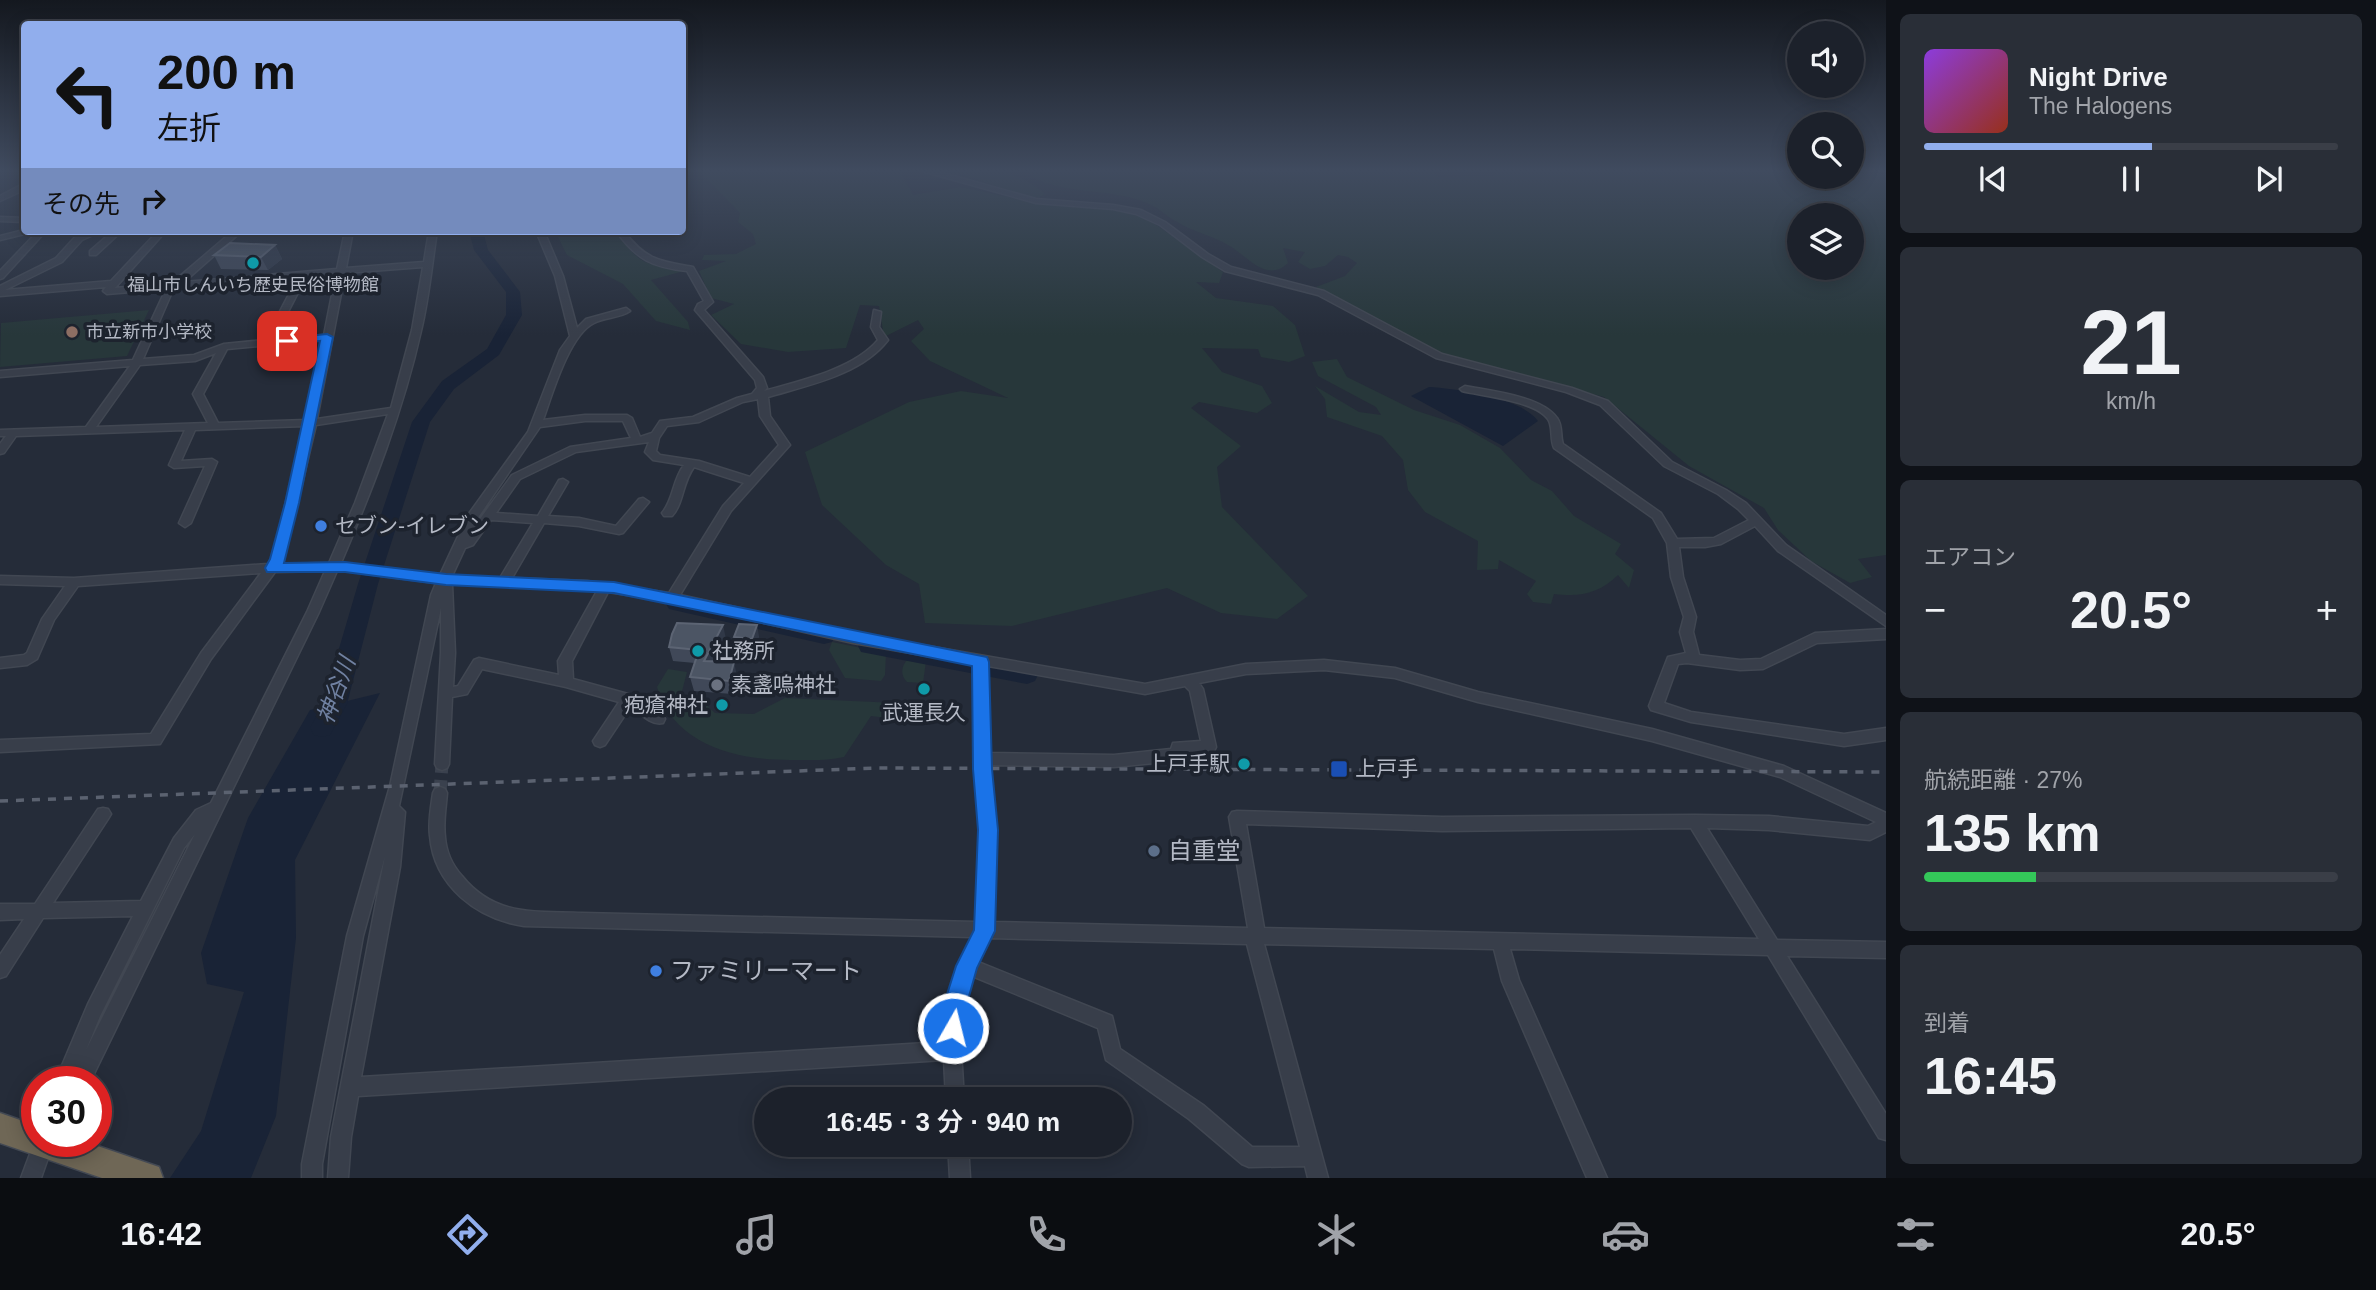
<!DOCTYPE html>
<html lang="ja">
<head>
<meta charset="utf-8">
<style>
  :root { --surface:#1c212b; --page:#292e37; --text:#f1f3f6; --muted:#a0a3a9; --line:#3a3e47; --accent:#91aeed }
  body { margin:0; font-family:Arial,"Noto Sans JP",sans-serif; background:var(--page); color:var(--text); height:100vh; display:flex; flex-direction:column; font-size:26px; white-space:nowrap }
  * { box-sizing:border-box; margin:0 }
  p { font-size:23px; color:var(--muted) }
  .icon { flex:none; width:38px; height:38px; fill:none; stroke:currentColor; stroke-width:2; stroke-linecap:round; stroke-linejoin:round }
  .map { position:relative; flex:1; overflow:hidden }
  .side { display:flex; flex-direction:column; gap:14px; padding:14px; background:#0f1218; width:490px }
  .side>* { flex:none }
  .banner { position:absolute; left:21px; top:21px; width:665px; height:214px; border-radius:7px; box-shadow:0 4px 18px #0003,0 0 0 2px var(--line); background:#91aeed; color:#111; overflow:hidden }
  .buttons { position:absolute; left:1787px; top:21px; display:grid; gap:14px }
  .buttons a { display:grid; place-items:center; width:77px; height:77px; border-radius:50%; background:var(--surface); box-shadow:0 4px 18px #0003,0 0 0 2px var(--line); font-size:35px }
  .speed { position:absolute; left:21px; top:1066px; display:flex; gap:14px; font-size:35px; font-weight:700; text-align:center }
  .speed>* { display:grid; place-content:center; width:91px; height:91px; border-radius:50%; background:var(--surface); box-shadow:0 4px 18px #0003,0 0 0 2px var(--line); line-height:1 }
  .speed .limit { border:10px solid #d22; background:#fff; color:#111 }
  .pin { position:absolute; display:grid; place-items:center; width:60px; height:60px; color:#fff; margin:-30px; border-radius:14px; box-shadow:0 4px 10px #0006 }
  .me { position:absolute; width:77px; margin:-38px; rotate:8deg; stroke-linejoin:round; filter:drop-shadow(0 0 5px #0008) }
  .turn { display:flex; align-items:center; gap:24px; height:147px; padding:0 21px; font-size:32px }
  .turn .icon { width:91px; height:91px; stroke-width:2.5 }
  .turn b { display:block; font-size:49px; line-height:60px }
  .then { display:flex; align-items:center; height:66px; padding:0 21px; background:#0003; gap:14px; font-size:26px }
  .big { font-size:52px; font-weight:600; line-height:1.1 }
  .side .tile { flex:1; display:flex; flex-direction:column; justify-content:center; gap:10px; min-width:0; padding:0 24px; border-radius:10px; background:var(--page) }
  .side .dial { align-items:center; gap:0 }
  .dial b { font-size:91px; line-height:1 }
  .song { display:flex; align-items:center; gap:21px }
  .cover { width:84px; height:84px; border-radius:10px; background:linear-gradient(135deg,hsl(270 70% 55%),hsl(10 70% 35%)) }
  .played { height:7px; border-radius:4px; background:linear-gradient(90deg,var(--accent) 55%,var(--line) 55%) }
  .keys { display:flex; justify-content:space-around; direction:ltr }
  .heat { display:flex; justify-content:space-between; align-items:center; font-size:38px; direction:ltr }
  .charge { height:10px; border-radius:5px; background:linear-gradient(90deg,#34c759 27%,var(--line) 0) }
  .trip { position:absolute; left:754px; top:1087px; width:378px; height:70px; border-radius:35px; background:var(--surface); box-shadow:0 4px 18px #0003,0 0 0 2px var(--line); font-weight:600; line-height:70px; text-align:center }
  .menu { display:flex; height:112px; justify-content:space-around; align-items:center; background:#0b0d11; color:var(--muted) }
  .menu .icon { width:49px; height:49px }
  .menu .active { color:var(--accent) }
  .menu b { font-size:32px; color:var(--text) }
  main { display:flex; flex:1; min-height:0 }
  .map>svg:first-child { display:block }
  .green { fill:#27373a; fill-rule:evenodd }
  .water { fill:#192336 }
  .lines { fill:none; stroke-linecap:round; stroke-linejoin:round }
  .river { fill:#192336; fill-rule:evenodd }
  .minor-tunnel { stroke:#3a414e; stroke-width:13; stroke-dasharray:13 7; stroke-linecap:butt }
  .minor-casing { stroke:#414752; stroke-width:3 }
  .highway-casing { stroke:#434954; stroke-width:3 }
  .minor { fill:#383e4a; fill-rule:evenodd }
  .highway { fill:#6f6756; fill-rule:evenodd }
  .rail { stroke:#5b6270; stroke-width:3.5; stroke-dasharray:8 8; stroke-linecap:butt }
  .wall { fill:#404858 }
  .shaded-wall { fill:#303847 }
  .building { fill:#4c5564; stroke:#5c6473; stroke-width:2 }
  .route { fill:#1a73e8; stroke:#114b97; stroke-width:2 }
  .culture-dot { fill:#0f9aa8; stroke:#1d232e; stroke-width:2.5 }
  .education-dot { fill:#8d6e63; stroke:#1d232e; stroke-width:2.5 }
  .shop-dot { fill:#3f7fe0; stroke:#1d232e; stroke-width:2.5 }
  .worship-dot { fill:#6b7280; stroke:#1d232e; stroke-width:2.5 }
  .transit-dot { fill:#1a4fb4; stroke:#1d232e; stroke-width:2.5 }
  .service-dot { fill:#5c6f8a; stroke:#1d232e; stroke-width:2.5 }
  .labels { text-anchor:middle; stroke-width:7; stroke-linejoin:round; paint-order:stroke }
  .far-poi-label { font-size:18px; fill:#b4b9c5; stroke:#1d232e }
  .poi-label { font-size:21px; fill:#b4b9c5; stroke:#1d232e; text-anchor:start }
  .water-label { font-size:23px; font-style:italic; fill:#7081a1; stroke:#1d232e }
  .near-poi-label { font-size:24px; fill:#b4b9c5; stroke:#1d232e; text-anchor:start }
</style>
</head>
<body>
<main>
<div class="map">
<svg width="1886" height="1178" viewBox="0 0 1886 1178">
  <rect width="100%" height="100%" fill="#252c39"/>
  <g class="green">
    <polygon points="700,170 908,170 902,175 913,195 960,187 1043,204 1115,210 1148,219 1223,272 1219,283 1196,282 1216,298 1273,306 1295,325 1305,356 1289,362 1261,357 1258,349 1202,348 1222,372 1262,386 1272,403 1257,413 1199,402 1191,408 1241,446 1217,467 1222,507 1308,596 1277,619 1221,613 1167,588 1012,626 925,623 919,584 886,565 822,505 805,452 909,402 961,391 1008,398 930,361 911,341 924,329 918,320 884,337 879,306 860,305 846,348 788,352 741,344 711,315 734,304 711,298 699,271 726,261 702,260 704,255 736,254 756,244 753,234 738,222 740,213 702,174"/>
    <path d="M935,170C981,170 1007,162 1045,194L1038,198L1020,195L971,177Z"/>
    <path d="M1024,170H1431L1438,177L1496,175L1492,170H1799V177H1852V170L1886,174V555L1858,559L1872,577L1850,583L1811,561L1778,530L1764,508L1689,466L1604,397L1441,353L1316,287L1345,276L1357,263L1348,257L1338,255L1325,266L1310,269L1298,262L1305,252L1283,248L1288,263C1266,284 1247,255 1228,245C1213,236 1194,232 1179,223C1171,219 1164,213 1157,208C1117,184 1055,199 1024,170ZM1799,215H1852V268H1799Z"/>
    <path d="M555,231H615C645,270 640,260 684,271L651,280L688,322L690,330L656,321L623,284L567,255Z"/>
    <polygon points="149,310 127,356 0,367 1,323"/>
    <path d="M1337,359L1347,377L1414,410L1460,425L1500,448L1531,480L1552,491L1574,516L1621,544L1615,554L1634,570L1629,588L1618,575C1598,594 1581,597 1554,594L1551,604L1533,602L1527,594L1536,581L1499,560L1498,569L1477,570L1478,541L1425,512L1408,490L1403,460L1382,436L1327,417L1325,399L1315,386L1359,412L1381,415L1376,407L1318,376L1312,362Z"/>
    <polygon points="832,642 886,653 885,675 881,681 845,678 829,650"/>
    <path d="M908,659L926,661L923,683L907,682C900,675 901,666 908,659Z"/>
    <path d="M668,669L687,672L680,699L703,702L715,713L754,714L785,698L897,703L907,707L906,718L903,720L871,716L844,757C828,761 811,760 795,760C741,761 674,747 657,687Z"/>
  </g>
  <g class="water">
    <path d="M1429,387C1459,389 1520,397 1538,421L1503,446L1411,396Z"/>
    <polygon points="380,693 295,860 296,938 276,1116 251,1178 170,1178 201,1131 244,992 207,984 201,953 248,818 310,710"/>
  </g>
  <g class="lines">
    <g class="river">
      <polygon points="1878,170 1886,170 1886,174 1880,173"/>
      <polygon points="469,231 483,231 488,250 520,292 522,315 499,355 454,389 430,422 378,584 347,704 330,735 322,737 314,735 310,728 323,703 358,584 412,422 442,381 487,349 506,315 506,292 474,250"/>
      <polygon points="677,596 824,628 832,630 835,636 832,642 824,644 669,609 666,604 669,599"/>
      <polygon points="869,638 1027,666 1035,669 1038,675 1035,681 1027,684 861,652 858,646 861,640"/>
    </g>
    <polyline class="minor-tunnel" points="440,793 442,764"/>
    <defs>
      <g id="minor">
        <path d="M918,170L936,171L1036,199L1113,205L1141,210L1165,222L1208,254L1231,267L1324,291L1442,354L1572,388L1608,401L1672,462L1726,490L1746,503L1786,545L1886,615V626L1778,551L1755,526L1721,544L1705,547H1679L1683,577L1696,617L1693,632L1699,655L1740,660L1761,659L1815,633L1886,629V639L1817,643L1763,669L1740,670L1687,663L1678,664L1664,703L1691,712L1844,734L1886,728V740L1844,746L1691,722L1651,710L1649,706L1668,657L1686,653L1680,632L1684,617L1671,577L1667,543L1653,518L1554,448C1550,439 1553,430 1549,421C1539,401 1482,396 1462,391L1460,389L1465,386C1490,391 1542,396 1557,418C1563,426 1560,436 1563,444L1661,513L1677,539L1714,538L1749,520L1738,509L1718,494L1664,466L1600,405L1566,392L1436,358L1318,295L1225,271L1202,257L1160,225L1136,214L1113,209L1036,203Z"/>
        <polygon points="21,185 24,185 24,190 0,201 0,196"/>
        <polygon points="0,217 24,218 24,222 0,221"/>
        <polygon points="24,230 37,231 0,240 0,236"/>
        <polygon points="38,231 46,231 3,278 0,279 0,271"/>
        <path d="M91,231H102L82,240L62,262L5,290L111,281L158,231H166L115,288L172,283L233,231H242L184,282L337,269L345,231H353L346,268L424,262L429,231H437C432,264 429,298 421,331C403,411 373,488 341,563L440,575L468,515L528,432L560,350L570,336L555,276L536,231H544L563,276L577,328L586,319L626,308L630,311C620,318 605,317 594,323C569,335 552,395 543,420L585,415H627L632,418L640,437L652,433L660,421L693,417L737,398L752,394L757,388L755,380L695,310L698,304L704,301L687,271C652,267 637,260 616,231H624C645,260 660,261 693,267L713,302L704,310L763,377L767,388L764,391C800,381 854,369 878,340L871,327L874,310L881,312L879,327L888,340C861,375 808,385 768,397L770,416L790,445L731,511L680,595L853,633L1145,684L1246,664L1324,660L1395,668L1478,692L1652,729L1784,766L1886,813V832L1870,840L1769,830L1707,828L1777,940L1886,942V958L1787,956L1886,1114V1140L1879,1138L1768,955L1510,949L1519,980L1607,1178H1587L1502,981L1494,949L1264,944L1328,1178H1308L1305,1166L1249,1167L1242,1164L1189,1119L1106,1060L1098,1028L972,976L963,1007L961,1050L964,1099H946L944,1060L358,1096L351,1137L348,1178H328L331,1137L385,856L363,936L322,1164V1178H302V1164L347,936L390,786L431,595L436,583L345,571H337L319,612L90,1082H55L88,1004L133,916L43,918L6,976L0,978V955L24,919L0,920V904H35L98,809L103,808L108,809L111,814L108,819L53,903L141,901L174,838L196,810L211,803L307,612L325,571L275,572L211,659L160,744L0,752V740L151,734L201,653L261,573L78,586L54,620L37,659L27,665L0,668V658L24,655L27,653L42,619L65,586L0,584V576L74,578L268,564L272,558L305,426L195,430L181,461L212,459L217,462L191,523L185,527L179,523L205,466L174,468L169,465L185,430L16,436L4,453L0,454V444L6,436H0V430L86,427L130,366L0,377V371L133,360L166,289L107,294L103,291L106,287L0,296V286L56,258L76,236ZM423,267L412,330L391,408L317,419L345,273ZM336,274L324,335L274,339L306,277ZM298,277L265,340L224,344L194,355L143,359L172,292L177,288ZM323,340L307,420L218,423L203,394L227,349ZM216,353L193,394L208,423L96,427L140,365L195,361ZM758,399L760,416L779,445L750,477L699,461L660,455L656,451L659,438L667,426L699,422L743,402ZM388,414L355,503L329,563L281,564L284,559L316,425ZM585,421H623L631,438L570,447L512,475L475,526L479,516L540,427ZM649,442L645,452L653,460L684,465C672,481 674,499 662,513L664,516H672C684,503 682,483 694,467L744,483L723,506L669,593L587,581L512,578L544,523L579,526L619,534L623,533L649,502L643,498L639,499L616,526L579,518L548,516L568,482L563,479L559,480L538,516L496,513L520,479L576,452ZM491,520L533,523L500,578L452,576L465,548L473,545ZM452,584L587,589L597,591L558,661L559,675L479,658L474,660L458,686L453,687L455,653ZM608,592L672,602L853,643L974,664L976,769L980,830L976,922L582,913C535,911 495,917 462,876C452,865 446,851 445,837C443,822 446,807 447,793L445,789L440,787L435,789L433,793C431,807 428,822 430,836C434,886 477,919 524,926L972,937L959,966L945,1007L943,1042L361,1077L400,867L405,812L399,806L441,608V653L435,764L437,768L442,770L447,768L449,764L452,697L467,694L482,669L566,687L619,702L593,741L595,745L600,747L605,745L631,706C640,713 651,726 663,723L665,719L663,715L639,697L573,679L572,661ZM988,666L1145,694L1185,686L1190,691L1201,741L1173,743L1171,749L1114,755L990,753ZM1324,670L1395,678L1478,702L1652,741L1780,777L1876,822L1868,826L1769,816L1695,815L1442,817L1237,811L1232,812L1229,817L1248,928L993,922L996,830L990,765L1114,767L1174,761L1184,757L1186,753L1214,751L1216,747L1203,689L1199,683L1246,674ZM1246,824L1442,831L1691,828L1759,939L1264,928ZM195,834L86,1050L100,1016L184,848ZM989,938L1247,944L1300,1147H1252L1203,1105L1120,1049L1112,1016L978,962Z"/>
        <polygon points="113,231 122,231 96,255 90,255 90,251"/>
        <polygon points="37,1135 37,1141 54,1141 41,1178 21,1178"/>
        <polygon points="948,1144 968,1144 970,1178 950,1178"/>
      </g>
      <polygon id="highway" points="0,1113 37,1126 37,1141 83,1141 159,1167 163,1178 102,1178 0,1143"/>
    </defs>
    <use href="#minor" class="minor-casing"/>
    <use href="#highway" class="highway-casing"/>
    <use href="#minor" class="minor"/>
    <use href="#highway" class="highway"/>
    <polyline class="rail" points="0,801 877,768 1886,772"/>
  </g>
  <g class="wall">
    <polygon points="275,245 282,259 268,270 221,269 214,255"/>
    <polygon points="759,636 754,649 736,648 734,637"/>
    <polygon points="726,639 714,661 737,676 732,694 694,691 690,677 695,663 673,661 669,647"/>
  </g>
  <g class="shaded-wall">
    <polygon points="275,245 282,259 268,270 261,257"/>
    <polygon points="723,625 726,639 707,674 704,661"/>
    <polygon points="757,625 759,636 754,649 752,639"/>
    <polygon points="734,662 737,676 732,694 729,681"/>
  </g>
  <g class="building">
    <polygon points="230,243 275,245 261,257 214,255"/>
    <polygon points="677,623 723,625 704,661 734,662 729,681 690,677 699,650 669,647 672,634"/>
    <polygon points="739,624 757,625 752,639 734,637"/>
  </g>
  <linearGradient id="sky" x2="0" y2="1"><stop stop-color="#14181f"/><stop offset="0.51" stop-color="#404b5f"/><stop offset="1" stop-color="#404b5f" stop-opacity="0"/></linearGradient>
  <rect width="1886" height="335" fill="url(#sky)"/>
  <polygon class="route" points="327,334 333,337 299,503 284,563 345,562 446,574 614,582 987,657 989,662 992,769 998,830 995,931 977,968 966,1007 965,1028 961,1037 953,1040 945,1037 942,1028 943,1007 956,966 974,930 978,830 973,769 972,666 614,593 446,585 345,572 267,572 265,568 270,559 285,503 320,341 287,345 281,341 287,338"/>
  <g class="culture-dot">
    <circle cx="253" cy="263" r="7"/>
    <circle cx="698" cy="651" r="7"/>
    <circle cx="924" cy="689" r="7"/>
    <circle cx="722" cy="705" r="7"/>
    <circle cx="1244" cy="764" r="7"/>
  </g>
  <circle class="education-dot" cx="72" cy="332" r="7"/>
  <g class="shop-dot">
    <circle cx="321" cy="526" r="7"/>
    <circle cx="656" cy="971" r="7"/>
  </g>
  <circle class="worship-dot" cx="717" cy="685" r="7"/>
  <rect class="transit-dot" x="1330" y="760" width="18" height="18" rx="3.5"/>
  <circle class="service-dot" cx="1154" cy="851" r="7"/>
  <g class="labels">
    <g class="far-poi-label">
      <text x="253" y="291">福山市しんいち歴史民俗博物館</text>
      <text x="86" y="338" text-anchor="start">市立新市小学校</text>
    </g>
    <g class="poi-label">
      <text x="335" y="533">セブン-イレブン</text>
      <text x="712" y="658">社務所</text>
      <text x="731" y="692">素盞嗚神社</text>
      <text x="708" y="712" text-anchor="end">疱瘡神社</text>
      <text x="924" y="720" text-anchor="middle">武運長久</text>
      <text x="1230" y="771" text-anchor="end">上戸手駅</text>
      <text x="1355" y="776">上戸手</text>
    </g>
    <g class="water-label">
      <text transform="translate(336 690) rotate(-70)" y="8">神谷川</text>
    </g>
    <g class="near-poi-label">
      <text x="1168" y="859">自重堂</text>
      <text x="670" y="979">ファミリーマート</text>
    </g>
  </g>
</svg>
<div class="buttons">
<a><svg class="icon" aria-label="sound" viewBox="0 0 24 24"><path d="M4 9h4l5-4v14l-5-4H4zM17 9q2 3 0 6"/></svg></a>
<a><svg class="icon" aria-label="search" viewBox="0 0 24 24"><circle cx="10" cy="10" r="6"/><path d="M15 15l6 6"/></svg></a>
<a><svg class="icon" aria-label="layers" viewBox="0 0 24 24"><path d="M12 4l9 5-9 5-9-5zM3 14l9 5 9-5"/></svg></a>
</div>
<div class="speed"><div class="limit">30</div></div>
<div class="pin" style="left:287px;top:341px;background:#d93025"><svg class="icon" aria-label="arrive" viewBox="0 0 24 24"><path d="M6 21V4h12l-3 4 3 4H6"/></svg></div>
<svg class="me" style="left:953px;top:1028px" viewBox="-20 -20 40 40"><circle r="17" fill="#1a73e8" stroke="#fff" stroke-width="3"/><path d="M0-11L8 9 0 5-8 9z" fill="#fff"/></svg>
<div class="trip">16:45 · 3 分 · 940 m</div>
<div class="banner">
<div class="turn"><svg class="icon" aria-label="left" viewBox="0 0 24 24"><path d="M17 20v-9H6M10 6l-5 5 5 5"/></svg><div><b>200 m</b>左折</div></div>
<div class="then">その先<svg class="icon" aria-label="right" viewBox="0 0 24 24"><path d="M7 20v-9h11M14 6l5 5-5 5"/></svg></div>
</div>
</div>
<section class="side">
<div class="tile">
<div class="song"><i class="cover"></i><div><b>Night Drive</b><p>The Halogens</p></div></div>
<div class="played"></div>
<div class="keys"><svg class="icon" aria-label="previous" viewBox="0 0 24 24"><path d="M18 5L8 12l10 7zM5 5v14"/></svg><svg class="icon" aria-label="pause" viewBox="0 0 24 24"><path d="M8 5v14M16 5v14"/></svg><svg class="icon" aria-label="next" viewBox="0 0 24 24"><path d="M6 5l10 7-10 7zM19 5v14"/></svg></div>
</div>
<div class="tile dial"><b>21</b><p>km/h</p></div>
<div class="tile"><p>エアコン</p>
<div class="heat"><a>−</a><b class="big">20.5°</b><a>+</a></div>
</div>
<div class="tile"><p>航続距離 · 27%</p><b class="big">135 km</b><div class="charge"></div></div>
<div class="tile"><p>到着</p><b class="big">16:45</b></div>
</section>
</main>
<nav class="menu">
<b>16:42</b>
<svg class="icon active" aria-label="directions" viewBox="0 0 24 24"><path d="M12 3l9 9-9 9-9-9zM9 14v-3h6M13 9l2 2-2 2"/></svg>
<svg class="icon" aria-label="music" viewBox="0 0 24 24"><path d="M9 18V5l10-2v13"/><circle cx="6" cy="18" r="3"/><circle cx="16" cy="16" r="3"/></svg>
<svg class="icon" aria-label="phone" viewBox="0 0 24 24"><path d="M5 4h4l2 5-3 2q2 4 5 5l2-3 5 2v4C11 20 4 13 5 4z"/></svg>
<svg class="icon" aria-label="climate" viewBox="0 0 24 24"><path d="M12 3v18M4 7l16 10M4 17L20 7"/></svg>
<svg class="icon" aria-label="car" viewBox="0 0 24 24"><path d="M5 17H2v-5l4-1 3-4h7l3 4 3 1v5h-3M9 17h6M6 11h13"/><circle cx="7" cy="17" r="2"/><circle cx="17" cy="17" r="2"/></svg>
<svg class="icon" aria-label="filters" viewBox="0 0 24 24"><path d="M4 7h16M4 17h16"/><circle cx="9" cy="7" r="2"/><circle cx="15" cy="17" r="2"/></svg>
<b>20.5°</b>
</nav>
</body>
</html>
